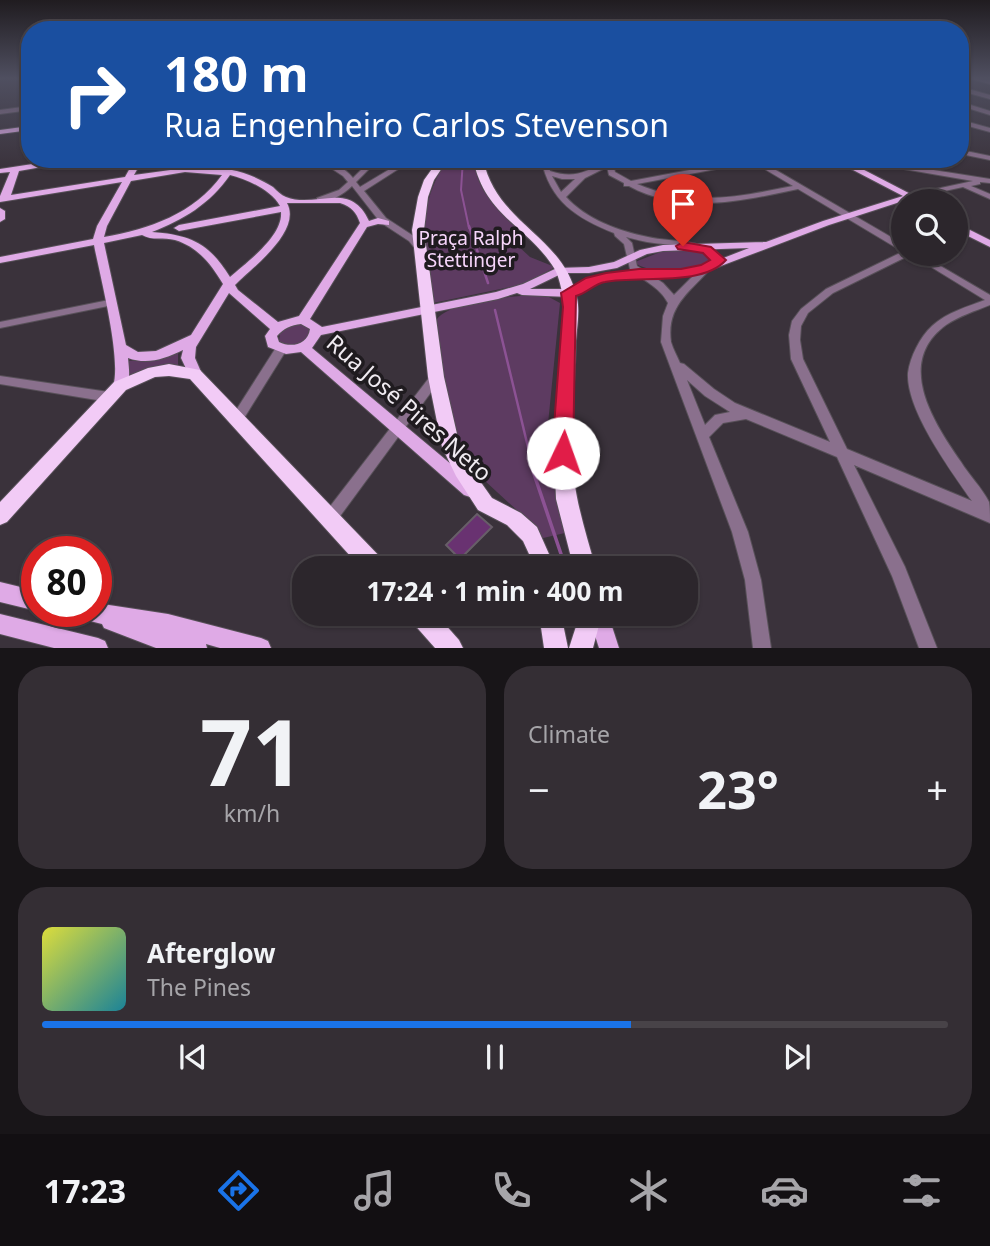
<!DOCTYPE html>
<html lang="en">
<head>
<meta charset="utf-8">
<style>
  :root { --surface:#2c262c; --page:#342e34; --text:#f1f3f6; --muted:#a6a5a9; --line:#484348; --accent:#1a73e8 }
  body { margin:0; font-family:"Noto Sans",sans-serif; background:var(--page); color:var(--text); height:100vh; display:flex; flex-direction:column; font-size:26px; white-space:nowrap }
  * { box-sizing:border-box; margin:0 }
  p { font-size:23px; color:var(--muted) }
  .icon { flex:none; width:38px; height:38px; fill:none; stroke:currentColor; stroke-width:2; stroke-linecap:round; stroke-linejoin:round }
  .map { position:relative; height:648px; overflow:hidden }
  .panel { display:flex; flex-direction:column; gap:18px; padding:18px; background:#181518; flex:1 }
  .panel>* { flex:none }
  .guide { position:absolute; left:21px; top:21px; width:948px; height:147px; border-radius:28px; box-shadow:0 2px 5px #0004,0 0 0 2px var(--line); background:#1a4fa0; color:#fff; overflow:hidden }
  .fabs { position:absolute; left:891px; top:189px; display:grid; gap:14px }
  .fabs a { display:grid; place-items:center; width:77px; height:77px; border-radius:50%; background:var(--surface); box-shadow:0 2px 5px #0004,0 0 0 2px var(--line); font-size:35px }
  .speed { position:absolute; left:21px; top:536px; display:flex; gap:14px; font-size:35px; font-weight:700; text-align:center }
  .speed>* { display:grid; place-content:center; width:91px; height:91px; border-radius:50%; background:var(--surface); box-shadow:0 2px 5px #0004,0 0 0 2px var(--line); line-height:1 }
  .speed .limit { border:10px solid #d22; background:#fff; color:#111 }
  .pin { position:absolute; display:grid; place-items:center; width:60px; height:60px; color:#fff; margin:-72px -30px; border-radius:50% 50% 50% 0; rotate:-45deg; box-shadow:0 0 7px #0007 }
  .pin .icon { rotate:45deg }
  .me { position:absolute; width:77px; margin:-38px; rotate:3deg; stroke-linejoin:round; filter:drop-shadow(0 0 5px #0008) }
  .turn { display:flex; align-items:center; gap:24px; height:147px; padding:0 28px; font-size:32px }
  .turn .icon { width:91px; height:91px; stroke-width:2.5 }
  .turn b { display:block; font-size:49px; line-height:60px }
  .big { font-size:52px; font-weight:700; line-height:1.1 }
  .panel .card { flex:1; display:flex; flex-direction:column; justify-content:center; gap:10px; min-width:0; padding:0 24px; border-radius:28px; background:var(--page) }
  .panel .dial { align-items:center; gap:0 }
  .dial b { font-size:91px; line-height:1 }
  .song { display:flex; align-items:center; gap:21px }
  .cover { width:84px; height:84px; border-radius:10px; background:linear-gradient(135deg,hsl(60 70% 55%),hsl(190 70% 35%)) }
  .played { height:7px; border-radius:4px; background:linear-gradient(90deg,var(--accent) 65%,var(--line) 65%) }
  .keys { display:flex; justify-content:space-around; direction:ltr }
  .heat { display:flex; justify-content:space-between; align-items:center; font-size:38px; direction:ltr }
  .panel .tiles { flex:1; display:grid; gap:18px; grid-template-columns:1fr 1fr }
  .card:last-child { grid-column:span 2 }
  .trip { position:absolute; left:292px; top:556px; width:406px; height:70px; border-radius:28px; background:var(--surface); box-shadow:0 2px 5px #0004,0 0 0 2px var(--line); font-weight:700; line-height:70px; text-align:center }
  .dock { display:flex; height:112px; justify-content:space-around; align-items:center; background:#120f12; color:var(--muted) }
  .dock .icon { width:49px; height:49px }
  .dock .current { color:var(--accent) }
  .dock b { font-size:32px; color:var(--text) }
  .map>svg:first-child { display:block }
  .green { fill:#5d3b61 }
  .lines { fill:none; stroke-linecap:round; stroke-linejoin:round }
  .stream-far2 { stroke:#8c5294; stroke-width:2 }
  .stream-far1 { stroke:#8c5294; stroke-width:2.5 }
  .stream { stroke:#8c5294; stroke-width:3.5 }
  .building { fill:#693271; stroke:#675e68; stroke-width:2 }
  .minor-casing { stroke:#575058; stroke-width:2 }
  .major-casing { stroke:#575058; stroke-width:2 }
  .highway-casing { stroke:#575058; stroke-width:2 }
  .minor { fill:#8a708d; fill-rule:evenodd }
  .major { fill:#dfaae6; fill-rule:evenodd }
  .highway { fill:#f2cbf6; fill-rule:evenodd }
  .route { fill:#e11d48; stroke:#92132f; stroke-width:2 }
  .labels { text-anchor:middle; stroke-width:7; stroke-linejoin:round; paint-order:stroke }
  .park-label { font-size:19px; fill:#f7d6fb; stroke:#1f1b1f }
  .near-street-label { font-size:23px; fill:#f0ebf1; stroke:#1f1b1f }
</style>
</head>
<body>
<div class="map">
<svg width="990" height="648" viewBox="0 0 990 648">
  <rect width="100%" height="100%" fill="#3a323b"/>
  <g class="green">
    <path d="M447,159H475C474,188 496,206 516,226V244L530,257L555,267L525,284L433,303C425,244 414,213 447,159Z"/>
    <path d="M690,249L701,250L712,259C700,271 645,275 635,262L663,251Z"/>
    <path d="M531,295L547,296L560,303L546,444L554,465L569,532L539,539L521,514L471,468L449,413L438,344L437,319C451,301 508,297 531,295Z"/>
    <path d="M300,323L310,326L313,332C303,343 293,350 279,342L280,332L288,326Z"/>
    <polygon points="178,352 178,365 155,369 128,378 126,361 157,359"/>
  </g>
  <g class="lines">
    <polyline class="stream-far2" points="463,159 461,190 469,228"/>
    <g class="stream-far1">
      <polyline points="469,226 488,283"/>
      <polyline points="495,310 534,472"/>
    </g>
    <polyline class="stream" points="533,471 561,554"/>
  </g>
  <polygon class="building" points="477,514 492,527 460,559 446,545"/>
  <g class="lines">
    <defs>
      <g id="minor">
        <polygon points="974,79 990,80 990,84 975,80"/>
        <polygon points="961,87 990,95 990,99 961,91"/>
        <polygon points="961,102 990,111 990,115 961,106"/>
        <polygon points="30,106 30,110 0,114 0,110"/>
        <polygon points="961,120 990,128 990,132 961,124"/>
        <polygon points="961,150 990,156 990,160 961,154"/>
        <path d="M317,159C329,159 345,168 353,178L372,159H379L356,182L360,187L400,163L380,159H414L364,191L386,218L415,237L424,249L423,251H417L409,241L380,222L352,186C343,195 330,202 317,202V198L339,190L348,182L343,176Z"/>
        <path d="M541,159H547L550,171C574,179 585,172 606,162V159H614L616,161L613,163L615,172L631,181L727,163C735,164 747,159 757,159L903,244V251L900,250L798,189C742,201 682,215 629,186H624V183L609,175L607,167L585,178L566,197C586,219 618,231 648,237C674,243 704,237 724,260L720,266L717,267L712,264L714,260C699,244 675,246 654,243C645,242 635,239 626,237L632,243L637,266L663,283L674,295L702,267H708L710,269C690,292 666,306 671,342C673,349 677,356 680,363L684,364L714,389L735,403L830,442L791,359L789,335L792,321L801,309L826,289L902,252L903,254H909L908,256L833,293L808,313L801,326L800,340L803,359L847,449L972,501C951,471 906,410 908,373C910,357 920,337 932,326C947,312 967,307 985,300L910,254H920L990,295V305C975,311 959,316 946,325C894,363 934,423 961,462C969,475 982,488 989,502C990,508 990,516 990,523L854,465L905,567L937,648H919L892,576L837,457L746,419L723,423L709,437L748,532L761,580L771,648H753L745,580L732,532L661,342L663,316L668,303C659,286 643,281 630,269L624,244L615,236L614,233C576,218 550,201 541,159ZM753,162L793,186C738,197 691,207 637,184ZM552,176L562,179H575L561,192ZM687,380L705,396L730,412L715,415L705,425Z"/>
        <polygon points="846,159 864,159 990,179 990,183 980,182 980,184 971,186 990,194 990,199 963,187 908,199 908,195 973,181"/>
        <polygon points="109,300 113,301 114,303 113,305 0,328 0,322"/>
        <polygon points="281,345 287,349 241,423 237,424 233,423 231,419 233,415 277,346"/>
        <polygon points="436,373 440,374 442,377 440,380 335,523 330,525 325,523 323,518 325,513 432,374"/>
        <polygon points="0,376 109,392 113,394 115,397 113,400 109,402 0,384"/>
      </g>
      <g id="major">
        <polygon points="30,126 30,130 0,134 0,130"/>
        <path d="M65,159H87L19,171L11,195L125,177L135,159H143L134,175L185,168L224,170L229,159H237L232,170C245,172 262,180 273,187C277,191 281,195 286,197C316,209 350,179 369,221L378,218L389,221V225L378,224L367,227L310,319L322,327L496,292L523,284L557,268L589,267L614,262L640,250L663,245L766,242L823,221L903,196L832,159H843L924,201H903L829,225L705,272L681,276H639L607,280L595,283L584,292L569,297L522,295L517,293L498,299L321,335L312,348L476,485L478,490L476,495L470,497L464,495L301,352L286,354L268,347L265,336L270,329L229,293L196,347L195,358L202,374L200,377H190L181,358L183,350C165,359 147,365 128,358C129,370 131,379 125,390H115L113,386C122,360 100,276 94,245L0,263V257L93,239L97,226L122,182L0,202V196L10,172L0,173V169ZM185,172L222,175C194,214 149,229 104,237L107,226L131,181ZM230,175C247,179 271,190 280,206L179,225L174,228L179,231L281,212C283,236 247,262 230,277C209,243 191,235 152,232C183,220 210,204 230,175ZM287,203H340C352,207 356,212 360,223L299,316L278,322L238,290L235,285C253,267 302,231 287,203ZM142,235C152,241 164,237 175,240C198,247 211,264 223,284L191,335L156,351L138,352L126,345L104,243ZM749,248L703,266L681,270H639L606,274L587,279L576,288L569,289H530L563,273H589L617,268L647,254L663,251ZM301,324L310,329C308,345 291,348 279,342L277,336C284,328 291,325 301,324Z"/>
        <polygon points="0,208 5,211 5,219 0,222"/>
        <polygon points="956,223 990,240 990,247 956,230"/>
        <polygon points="0,582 37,591 37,611 0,602"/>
        <polygon points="96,603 168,614 261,638 268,641 271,648 220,648 206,644 207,648 156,648 104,628 102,624 82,619 80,611 96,611"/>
        <polygon points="0,614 98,638 105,641 108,648 54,648 0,634"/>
        <polygon points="588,614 608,614 619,648 599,648"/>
      </g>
      <g id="highway">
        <polygon points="439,159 448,159 434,180 428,197 424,230 444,377 460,447 468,464 492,498 521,513 537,527 549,554 552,569 530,569 529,554 523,541 507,525 478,510 456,476 442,447 428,377 412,230 418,197 424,180"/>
        <path d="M473,159H483C497,225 563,234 577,298C580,311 577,327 576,341C575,378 571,416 572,454C573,494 585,530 596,569H574L556,499L554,453L564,300C561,290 560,278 554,268C527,225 485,217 473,159Z"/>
        <polygon points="169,364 200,370 385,562 388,569 362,569 190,379 169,376 155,377 126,390 7,522 0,525 0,502 114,382 148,368"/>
        <polygon points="409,614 436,614 459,640 463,648 435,648 412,622"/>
        <polygon points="539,614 561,614 568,648 544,648"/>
        <polygon points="580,614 602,614 593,648 569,648"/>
      </g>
    </defs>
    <use href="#minor" class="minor-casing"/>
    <use href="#major" class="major-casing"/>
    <use href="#highway" class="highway-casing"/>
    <use href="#minor" class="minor"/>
    <use href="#major" class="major"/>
    <use href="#highway" class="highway"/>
  </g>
  <linearGradient id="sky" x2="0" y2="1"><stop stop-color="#201c20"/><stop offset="0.46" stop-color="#4f4f60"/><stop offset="1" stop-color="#4f4f60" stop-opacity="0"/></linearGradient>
  <rect width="990" height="170" fill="url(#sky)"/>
  <path class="route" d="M683,242L711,247L726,260C702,287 639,275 605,282C594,284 587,293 576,296L573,453L570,459L563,461L555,459L552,453L563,307L561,293L586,278L606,273L639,269H681L701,265L710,260L703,253L678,249L676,246Z"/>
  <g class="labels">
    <g class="park-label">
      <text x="471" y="245">Praça Ralph<tspan x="471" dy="22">Stettinger</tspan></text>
    </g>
    <g class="near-street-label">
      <text transform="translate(409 408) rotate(41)" y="8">Rua José Pires Neto</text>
    </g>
  </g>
</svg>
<div class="fabs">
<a><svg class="icon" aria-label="search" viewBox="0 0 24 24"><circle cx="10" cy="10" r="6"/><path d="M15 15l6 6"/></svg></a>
</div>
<div class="speed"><div class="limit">80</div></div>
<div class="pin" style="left:683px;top:246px;background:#d93025"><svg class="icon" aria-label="arrive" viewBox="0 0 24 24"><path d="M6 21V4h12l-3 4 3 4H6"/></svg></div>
<svg class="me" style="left:563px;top:453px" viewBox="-20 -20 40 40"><circle r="19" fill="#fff"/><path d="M0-13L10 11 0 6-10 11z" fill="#e11d48"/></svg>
<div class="trip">17:24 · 1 min · 400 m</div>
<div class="guide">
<div class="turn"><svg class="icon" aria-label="right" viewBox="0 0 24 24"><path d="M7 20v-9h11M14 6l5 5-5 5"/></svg><div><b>180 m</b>Rua Engenheiro Carlos Stevenson</div></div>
</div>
</div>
<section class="panel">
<div class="tiles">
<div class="card dial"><b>71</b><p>km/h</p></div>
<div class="card"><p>Climate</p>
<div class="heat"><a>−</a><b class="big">23°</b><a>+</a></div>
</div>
<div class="card">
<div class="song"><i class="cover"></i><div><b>Afterglow</b><p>The Pines</p></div></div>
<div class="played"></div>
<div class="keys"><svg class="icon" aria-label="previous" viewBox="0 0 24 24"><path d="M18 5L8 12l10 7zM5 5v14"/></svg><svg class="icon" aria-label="pause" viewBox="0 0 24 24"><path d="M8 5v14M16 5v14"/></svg><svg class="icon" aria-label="next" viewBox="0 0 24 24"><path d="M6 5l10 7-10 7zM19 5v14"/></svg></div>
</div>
</div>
</section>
<nav class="dock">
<b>17:23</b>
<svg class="icon current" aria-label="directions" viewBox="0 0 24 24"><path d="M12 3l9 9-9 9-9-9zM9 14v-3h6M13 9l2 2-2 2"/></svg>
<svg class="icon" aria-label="music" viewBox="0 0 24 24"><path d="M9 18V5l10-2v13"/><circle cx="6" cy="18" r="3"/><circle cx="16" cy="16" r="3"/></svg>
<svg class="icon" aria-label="phone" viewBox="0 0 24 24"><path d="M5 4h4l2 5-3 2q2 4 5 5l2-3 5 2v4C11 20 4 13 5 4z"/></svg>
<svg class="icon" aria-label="climate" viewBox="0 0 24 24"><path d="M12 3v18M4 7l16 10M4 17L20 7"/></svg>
<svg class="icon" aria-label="car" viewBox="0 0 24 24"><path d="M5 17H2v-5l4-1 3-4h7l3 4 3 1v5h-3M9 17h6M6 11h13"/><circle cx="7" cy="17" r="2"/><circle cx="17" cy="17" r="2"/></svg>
<svg class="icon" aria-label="filters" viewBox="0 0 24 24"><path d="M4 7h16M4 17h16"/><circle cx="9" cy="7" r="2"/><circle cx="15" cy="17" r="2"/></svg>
</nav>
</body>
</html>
